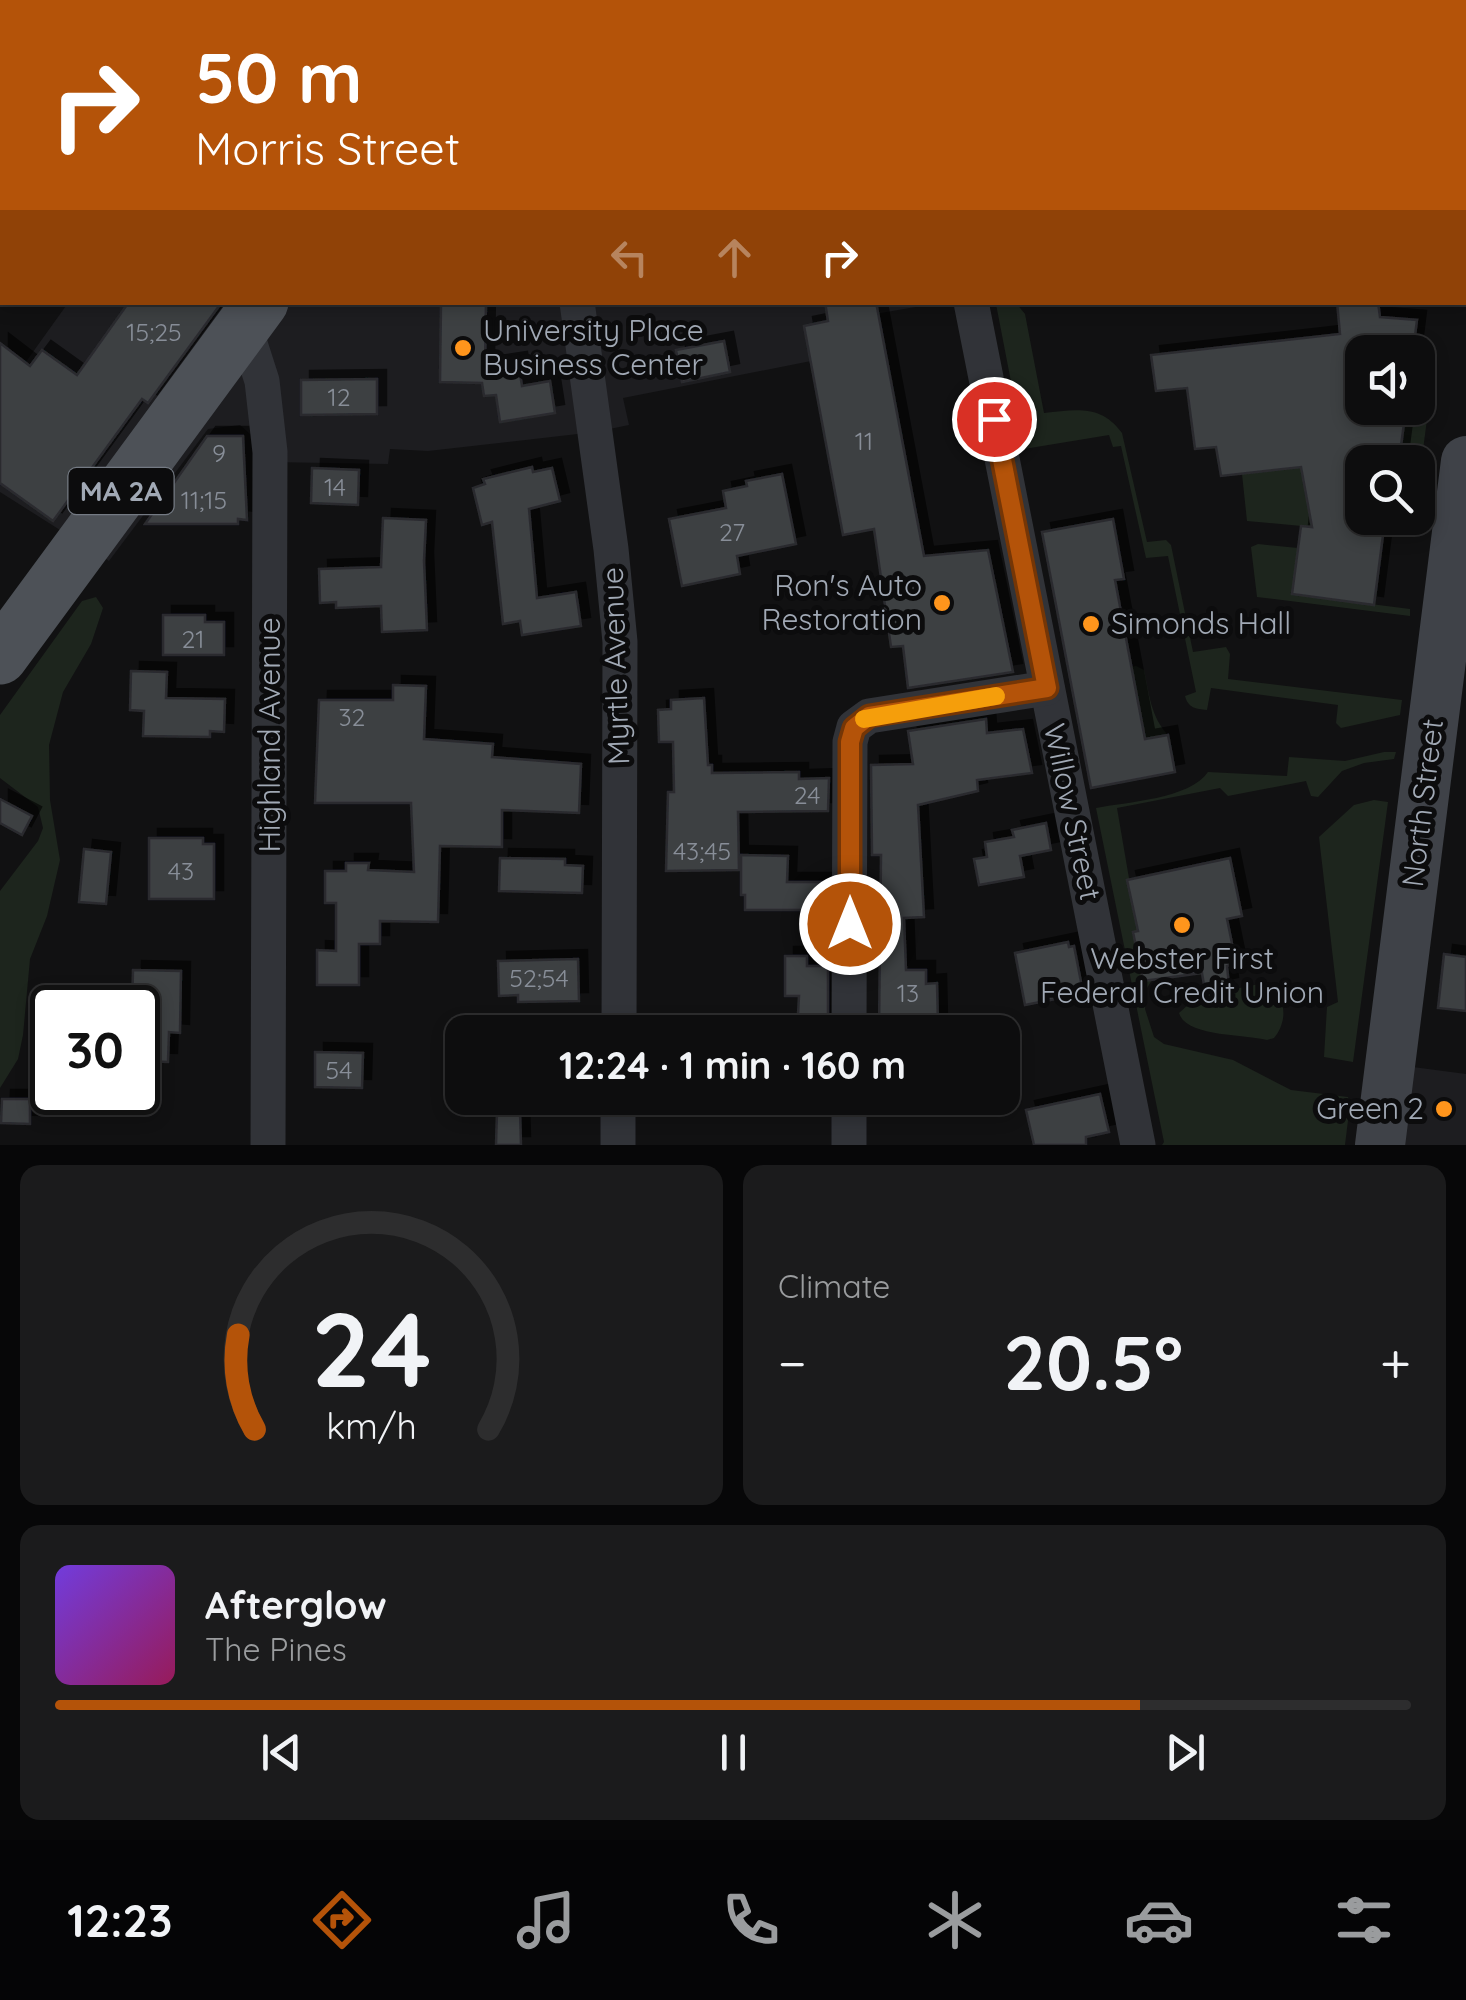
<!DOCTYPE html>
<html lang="en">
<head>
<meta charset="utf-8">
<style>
  :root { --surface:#0d0d0e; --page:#1b1b1c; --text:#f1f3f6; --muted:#9a9c9e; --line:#2d2d2e; --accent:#b45309 }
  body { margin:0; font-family:Quicksand,sans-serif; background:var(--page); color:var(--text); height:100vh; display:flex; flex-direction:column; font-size:38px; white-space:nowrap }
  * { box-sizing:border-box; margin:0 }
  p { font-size:32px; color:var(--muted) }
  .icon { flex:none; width:55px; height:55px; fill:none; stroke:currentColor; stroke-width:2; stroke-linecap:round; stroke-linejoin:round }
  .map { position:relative; height:1145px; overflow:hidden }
  .details { display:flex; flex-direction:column; gap:20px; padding:20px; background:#070708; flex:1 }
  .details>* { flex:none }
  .hud { position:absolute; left:0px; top:0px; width:1468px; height:305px; box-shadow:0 5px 15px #0003,0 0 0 2px var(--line); background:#b45309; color:#fff; overflow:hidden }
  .fabs { position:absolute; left:1345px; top:335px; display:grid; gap:20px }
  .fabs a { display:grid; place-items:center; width:90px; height:90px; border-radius:20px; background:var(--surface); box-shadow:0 5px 15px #0003,0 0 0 2px var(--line); font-size:50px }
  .speed { position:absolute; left:30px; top:985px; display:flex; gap:20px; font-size:50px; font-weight:700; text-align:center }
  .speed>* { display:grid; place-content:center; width:130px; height:130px; border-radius:50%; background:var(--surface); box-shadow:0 5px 15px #0003,0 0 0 2px var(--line); line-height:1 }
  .speed .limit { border:5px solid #111; border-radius:15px; background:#fff; color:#111 }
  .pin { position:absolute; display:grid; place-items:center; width:85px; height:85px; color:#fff; margin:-42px; border:5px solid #fff; border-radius:50%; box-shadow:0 2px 10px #0007 }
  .me { position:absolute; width:110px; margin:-55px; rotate:0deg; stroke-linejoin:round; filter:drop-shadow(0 0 8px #0008) }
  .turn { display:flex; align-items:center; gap:35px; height:210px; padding:0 30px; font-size:45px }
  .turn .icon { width:130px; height:130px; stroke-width:2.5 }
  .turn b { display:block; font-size:70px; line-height:85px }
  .lanes { display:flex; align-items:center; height:95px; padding:0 30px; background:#0003; justify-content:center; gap:50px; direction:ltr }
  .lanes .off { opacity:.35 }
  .big { font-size:75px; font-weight:700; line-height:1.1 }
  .details .tile { flex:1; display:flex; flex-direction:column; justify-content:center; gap:15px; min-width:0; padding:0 35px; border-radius:20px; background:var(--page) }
  .details .dial { align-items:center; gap:0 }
  .dial svg { height:260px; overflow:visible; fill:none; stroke:var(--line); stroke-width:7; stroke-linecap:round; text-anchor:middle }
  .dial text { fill:var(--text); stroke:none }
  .song { display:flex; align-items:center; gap:30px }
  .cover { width:120px; height:120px; border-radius:15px; background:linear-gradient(135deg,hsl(260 70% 55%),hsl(330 70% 35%)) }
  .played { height:10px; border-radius:5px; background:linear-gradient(90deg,var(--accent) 80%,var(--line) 80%) }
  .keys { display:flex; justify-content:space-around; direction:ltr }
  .heat { display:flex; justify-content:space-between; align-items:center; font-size:55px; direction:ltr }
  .details .tiles { flex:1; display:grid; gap:20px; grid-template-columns:1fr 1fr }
  .tile:last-child { grid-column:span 2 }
  .trip { position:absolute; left:445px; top:1015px; width:575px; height:100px; border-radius:20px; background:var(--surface); box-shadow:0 5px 15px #0003,0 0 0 2px var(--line); font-weight:700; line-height:100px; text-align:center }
  .dock { display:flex; height:160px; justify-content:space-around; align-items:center; background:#050506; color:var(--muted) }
  .dock .icon { width:70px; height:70px }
  .dock .selected { color:var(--accent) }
  .dock b { font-size:45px; color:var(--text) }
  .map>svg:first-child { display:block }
  .built { fill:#1d1d20 }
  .green { fill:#1d251d }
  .building { fill:#3d3f43; stroke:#2a2b2f; stroke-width:2.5; filter:url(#shadow) }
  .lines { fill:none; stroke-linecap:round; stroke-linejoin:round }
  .street { stroke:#313338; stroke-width:35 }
  .secondary { stroke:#3f4248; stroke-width:50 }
  .primary { stroke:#4d5157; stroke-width:55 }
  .route-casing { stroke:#753606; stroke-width:25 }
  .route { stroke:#b45309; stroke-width:18 }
  .slow { stroke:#f59e0b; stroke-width:18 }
  .poi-dot { fill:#ff951c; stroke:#0c0c0d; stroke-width:4 }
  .labels { text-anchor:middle; stroke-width:10; stroke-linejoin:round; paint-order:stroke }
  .number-label { font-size:25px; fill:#888e98 }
  .shield { fill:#0c0c0d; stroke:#747a83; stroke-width:2.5 }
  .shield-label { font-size:28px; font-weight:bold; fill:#a1a9b5 }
  .poi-label { font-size:30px; fill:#a1a9b5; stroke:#0c0c0d; text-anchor:start }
  .street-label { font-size:30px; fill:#a1a9b5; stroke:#0c0c0d }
</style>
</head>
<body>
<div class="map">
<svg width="1466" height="1145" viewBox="0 0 1466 1145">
  <defs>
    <filter id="shadow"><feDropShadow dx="9" dy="-9" stdDeviation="0" flood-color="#0009"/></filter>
  </defs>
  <rect width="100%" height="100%" fill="#111112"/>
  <g class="built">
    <polygon points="108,0 1466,0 1466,227 1465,2 106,2"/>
    <polygon points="68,303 939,303 805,326 811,361 623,398 629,425 595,432 428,451 390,449 388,464 270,462 268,431 250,434 240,425 208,429 109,561 0,492 0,398"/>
    <polygon points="1390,1064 1466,1074 1466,1145 1380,1145"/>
  </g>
  <g class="green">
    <path d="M1016,303L1025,314L1044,413C1075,410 1101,404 1122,433L1147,542L1166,540L1171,545L1193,652L1226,647L1230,654L1228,679L1402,700L1400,715L1341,728L1336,723L1338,705L1211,688L1207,710C1196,709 1188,708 1185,696L1196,692L1168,556L1146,558L1121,446L1113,447L1109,435L1024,449L996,304Z"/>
    <polygon points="1418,363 1434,366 1421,465 1399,461 1406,408 1418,408"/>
    <polygon points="1301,467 1312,527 1247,521 1242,474"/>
    <polygon points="1258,544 1298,548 1292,594 1410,609 1410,616 1257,597 1251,547"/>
    <polygon points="96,597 103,608 91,644 63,692 49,745 50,800 60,860 47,916 30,959 23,1035 18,1059 0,1088 0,891 38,841 43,828 38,807 0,778 0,715 82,601"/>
    <path d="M1136,666L1144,670C1149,694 1151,717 1168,735L1145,739L1132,667Z"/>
    <path d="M1384,752H1396L1394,759L1364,763L1342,771L1318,797L1311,796L1306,781L1228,796L1220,788L1117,808L1138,931L1133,933L1143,981L1152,980L1147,988L1145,1009L1154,1037L1164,1044L1233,1060L1291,1090L1348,1097L1350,1104L1345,1145H1162L1164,1142L1096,808C1126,802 1190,799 1208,772L1287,776L1289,757L1345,761Z"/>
    <polygon points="1374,800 1388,802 1353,1062 1324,1057 1327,1007 1338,1002 1319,837 1354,805"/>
    <path d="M1259,984C1286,989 1290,1019 1274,1038L1267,1040C1244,1034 1186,1037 1179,1013L1189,1004L1186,999Z"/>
  </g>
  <g class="building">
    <polygon points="129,302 222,302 148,403 142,399 53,521 0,483 0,343 30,366 42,350 77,375"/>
    <polygon points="441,302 486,302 485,366 518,361 522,386 550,381 555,413 500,422 496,395 484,396 482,383 440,382"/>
    <polygon points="825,302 876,302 924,556 988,550 1013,672 908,688 903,646 891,647 874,529 843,535 804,326 828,321"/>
    <polygon points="1337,302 1378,302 1380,317 1417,320 1413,352 1362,352 1362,408 1406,408 1399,461 1374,457 1373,462 1362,462 1366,533 1383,535 1374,605 1292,594 1301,526 1312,527 1301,467 1221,476 1216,447 1195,449 1187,388 1156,391 1151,355 1340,334"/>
    <polygon points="724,341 730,372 682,382 676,350"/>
    <polygon points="377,379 377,414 301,415 301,380"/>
    <polygon points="207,436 243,436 247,520 238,519 238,524 145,524"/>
    <polygon points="532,467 533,472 552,468 560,501 529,509 537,598 576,592 581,626 522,635 520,621 503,624 492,522 482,525 473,488 485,484 483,479"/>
    <polygon points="312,468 359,470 358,505 311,503"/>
    <polygon points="782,474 796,544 737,556 740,574 682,586 669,519 726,508 723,491 747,486 746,481"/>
    <polygon points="383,518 426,520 424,561 427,630 382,632 381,606 336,608 336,602 320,603 319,569 381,567"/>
    <polygon points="1113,519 1124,579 1115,580 1145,739 1168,735 1175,772 1091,788 1042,532"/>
    <polygon points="163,615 205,615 205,622 224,622 224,655 163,655"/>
    <polygon points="131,671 167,672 166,698 225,699 224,732 210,731 210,737 143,736 144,711 130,710"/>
    <polygon points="393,685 426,686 424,739 493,744 492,757 581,764 579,813 502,810 502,847 440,846 438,922 380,921 380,944 359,944 359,985 317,985 317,950 336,951 336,903 325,903 325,871 346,871 346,863 369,863 368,870 414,872 411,803 315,803 319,700 393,700"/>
    <polygon points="704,698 708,765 712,765 712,773 799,772 799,779 829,778 828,811 738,812 739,870 666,871 668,792 674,792 673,742 659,742 658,710 671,709 671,700"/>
    <polygon points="986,719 987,733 1023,729 1032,773 977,780 978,791 918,805 924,917 904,918 906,970 926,970 926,984 937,983 938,1026 919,1027 919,1032 879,1032 881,855 872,855 871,765 913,764 908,731"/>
    <polygon points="0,799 32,816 22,835 0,823"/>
    <polygon points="1046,823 1051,850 1020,856 1024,877 979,885 974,859 987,857 985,842 1014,837 1012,830"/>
    <polygon points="149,838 203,838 203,844 214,844 214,899 149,899"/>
    <polygon points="84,849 111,852 106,904 79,902"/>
    <polygon points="741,855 788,856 787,882 828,882 828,910 745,910 745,895 741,895"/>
    <polygon points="500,858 565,859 565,865 583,866 582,893 499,891"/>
    <polygon points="1230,858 1242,916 1227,919 1236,963 1227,966 1229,986 1205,991 1202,973 1143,981 1133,932 1138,931 1127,880"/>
    <polygon points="1068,942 1069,947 1074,946 1082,987 1075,988 1076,995 1025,1005 1015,953"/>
    <polygon points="1444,954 1466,957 1466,1011 1438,1008"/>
    <polygon points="785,956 807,956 807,966 828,966 828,1032 797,1032 799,996 785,996"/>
    <polygon points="578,959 579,1001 518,1002 518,995 499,996 498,961"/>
    <polygon points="133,970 181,971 180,1033 169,1032 168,1062 138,1061 138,1008 132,1008"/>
    <polygon points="315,1052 363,1053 362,1088 315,1087"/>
    <polygon points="1100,1094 1109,1132 1086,1137 1086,1145 1034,1145 1026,1110"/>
    <polygon points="2,1099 30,1099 30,1124 1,1123"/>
    <polygon points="497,1111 520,1111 521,1145 496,1145"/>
  </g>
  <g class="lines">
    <g class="street">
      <polyline points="673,0 673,2"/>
      <polyline points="1078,0 1078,2"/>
      <polyline points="106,2 108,0"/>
      <polyline points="0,145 2,142"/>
      <polyline points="577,302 611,549 620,642 619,1032"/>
      <polyline points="971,302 1138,1145"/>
      <polyline points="245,328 262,381 270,452 268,1145"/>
      <polyline points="849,1032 850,742 854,727 869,716 1047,688"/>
      <polyline points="618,1145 618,1098"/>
      <polyline points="849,1145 849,1098"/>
    </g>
    <g class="secondary">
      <polyline points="214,0 218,2"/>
      <polyline points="1445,0 1446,2"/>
      <polyline points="1465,103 1466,112"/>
      <polyline points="1380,1145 1466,461"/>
    </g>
    <g class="primary">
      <polyline points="1343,2 1365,0"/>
      <polyline points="0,657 261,302"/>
    </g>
  </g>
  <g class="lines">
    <defs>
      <polyline id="route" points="850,924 850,742 854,728 869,716 1047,688 994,419"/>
    </defs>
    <use href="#route" class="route-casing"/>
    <use href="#route" class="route"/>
    <polyline class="slow" points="864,719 996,696"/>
  </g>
  <g class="poi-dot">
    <circle cx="463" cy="348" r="10"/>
    <circle cx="942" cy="603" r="10"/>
    <circle cx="1091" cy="624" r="10"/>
    <circle cx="1182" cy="925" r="10"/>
    <circle cx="1444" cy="1109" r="10"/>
  </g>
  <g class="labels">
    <g class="number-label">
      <text x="154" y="341">15;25</text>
      <text x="339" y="406">12</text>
      <text x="864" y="450">11</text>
      <text x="219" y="462">9</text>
      <text x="335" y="496">14</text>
      <text x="204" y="509">11;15</text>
      <text x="732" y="541">27</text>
      <text x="193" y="648">21</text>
      <text x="352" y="726">32</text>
      <text x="807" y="804">24</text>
      <text x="702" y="860">43;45</text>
      <text x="181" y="880">43</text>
      <text x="539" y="987">52;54</text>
      <text x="908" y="1002">13</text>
      <text x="339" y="1079">54</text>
    </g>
    <rect class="shield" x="68.5" y="468" width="105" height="46" rx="8"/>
    <g class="shield-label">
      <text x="121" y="501">MA 2A</text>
    </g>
    <g class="poi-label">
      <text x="483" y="341">University Place<tspan x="483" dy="34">Business Center</tspan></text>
      <text x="922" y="596" text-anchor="end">Ron's Auto<tspan x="922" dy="34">Restoration</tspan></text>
      <text x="1111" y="634">Simonds Hall</text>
      <text x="1182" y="969" text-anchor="middle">Webster First<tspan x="1182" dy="34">Federal Credit Union</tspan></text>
      <text x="1424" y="1119" text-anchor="end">Green 2</text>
    </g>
    <g class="street-label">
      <text transform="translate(616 666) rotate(-92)" y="10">Myrtle Avenue</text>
      <text transform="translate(270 735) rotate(-90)" y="10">Highland Avenue</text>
      <text transform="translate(1423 803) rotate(-83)" y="10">North Street</text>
      <text transform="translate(1072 812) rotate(78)" y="10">Willow Street</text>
    </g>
  </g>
</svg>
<div class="fabs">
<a><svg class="icon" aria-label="sound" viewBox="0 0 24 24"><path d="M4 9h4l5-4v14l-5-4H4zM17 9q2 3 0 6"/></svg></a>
<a><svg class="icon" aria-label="search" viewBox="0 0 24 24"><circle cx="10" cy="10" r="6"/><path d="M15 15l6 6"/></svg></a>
</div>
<div class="speed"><div class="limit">30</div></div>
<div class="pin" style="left:994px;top:419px;background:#d93025"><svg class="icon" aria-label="arrive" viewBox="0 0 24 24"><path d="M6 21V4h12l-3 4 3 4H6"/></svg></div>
<svg class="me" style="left:850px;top:924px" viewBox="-20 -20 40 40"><circle r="17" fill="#b45309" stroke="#fff" stroke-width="3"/><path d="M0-11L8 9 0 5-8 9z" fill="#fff"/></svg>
<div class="trip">12:24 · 1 min · 160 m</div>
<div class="hud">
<div class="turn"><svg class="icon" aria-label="right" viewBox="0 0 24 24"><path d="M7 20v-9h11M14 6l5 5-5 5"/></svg><div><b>50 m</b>Morris Street</div></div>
<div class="lanes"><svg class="icon off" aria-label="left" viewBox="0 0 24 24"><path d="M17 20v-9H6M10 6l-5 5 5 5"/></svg><svg class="icon off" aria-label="ahead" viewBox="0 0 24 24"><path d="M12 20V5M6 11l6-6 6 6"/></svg><svg class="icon" aria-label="right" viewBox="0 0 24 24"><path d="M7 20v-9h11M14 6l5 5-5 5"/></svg></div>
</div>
</div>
<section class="details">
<div class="tiles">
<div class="tile dial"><svg viewBox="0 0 100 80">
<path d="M14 69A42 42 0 1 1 86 69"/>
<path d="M14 69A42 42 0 0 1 9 40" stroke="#b45309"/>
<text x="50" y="56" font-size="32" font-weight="700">24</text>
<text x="50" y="72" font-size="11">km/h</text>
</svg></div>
<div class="tile"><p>Climate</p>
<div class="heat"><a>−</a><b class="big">20.5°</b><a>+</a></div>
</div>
<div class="tile">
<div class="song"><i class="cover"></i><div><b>Afterglow</b><p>The Pines</p></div></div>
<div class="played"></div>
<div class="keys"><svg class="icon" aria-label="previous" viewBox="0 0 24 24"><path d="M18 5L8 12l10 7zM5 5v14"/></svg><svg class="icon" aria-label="pause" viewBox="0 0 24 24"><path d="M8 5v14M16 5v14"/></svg><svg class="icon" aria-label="next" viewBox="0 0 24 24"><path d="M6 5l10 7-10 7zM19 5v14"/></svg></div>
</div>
</div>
</section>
<nav class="dock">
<b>12:23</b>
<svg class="icon selected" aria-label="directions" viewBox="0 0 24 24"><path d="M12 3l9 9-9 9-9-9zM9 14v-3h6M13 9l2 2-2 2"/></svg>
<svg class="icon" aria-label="music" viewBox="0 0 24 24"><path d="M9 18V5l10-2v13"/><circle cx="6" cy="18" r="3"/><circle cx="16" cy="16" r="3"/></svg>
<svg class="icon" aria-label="phone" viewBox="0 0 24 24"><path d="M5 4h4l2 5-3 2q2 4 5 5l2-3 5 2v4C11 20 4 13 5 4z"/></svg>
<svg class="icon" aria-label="climate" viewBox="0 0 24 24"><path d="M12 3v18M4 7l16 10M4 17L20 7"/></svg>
<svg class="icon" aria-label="car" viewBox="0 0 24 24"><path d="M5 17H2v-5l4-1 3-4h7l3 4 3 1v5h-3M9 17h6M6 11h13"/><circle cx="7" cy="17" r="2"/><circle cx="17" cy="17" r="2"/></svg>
<svg class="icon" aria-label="filters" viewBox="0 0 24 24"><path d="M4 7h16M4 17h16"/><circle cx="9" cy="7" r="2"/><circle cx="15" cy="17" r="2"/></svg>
</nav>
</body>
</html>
